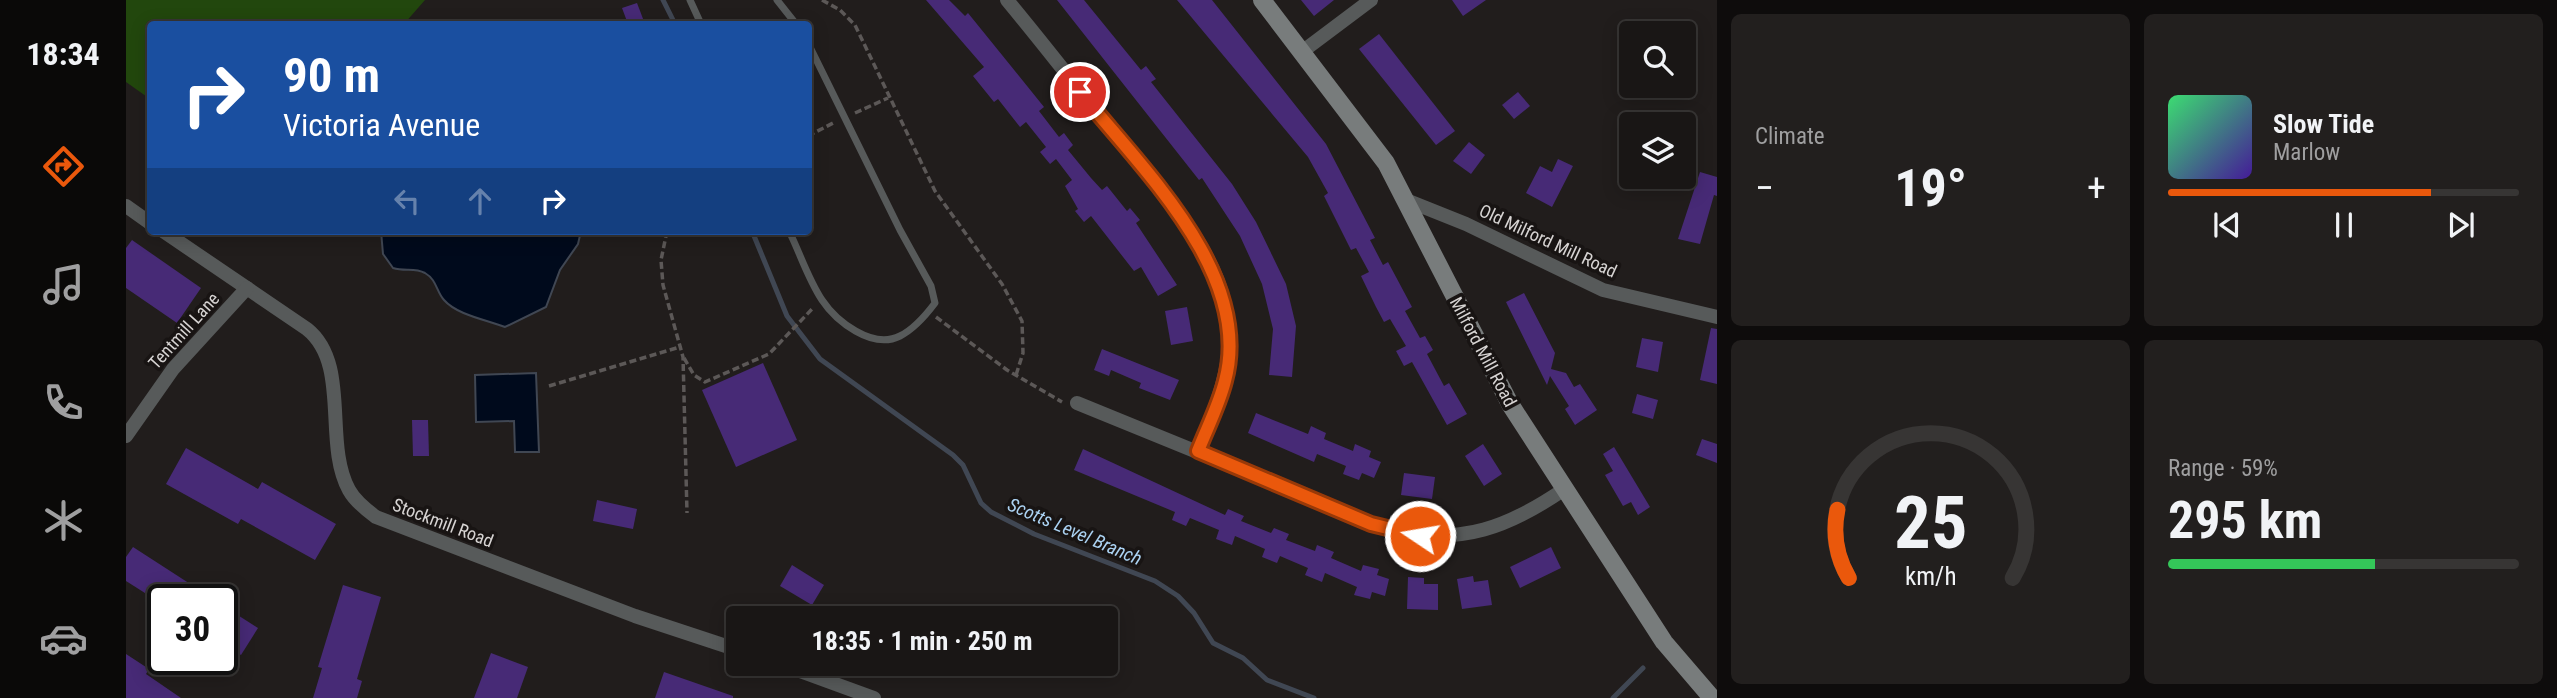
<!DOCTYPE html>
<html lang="en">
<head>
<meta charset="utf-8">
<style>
  :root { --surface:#191615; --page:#221f1e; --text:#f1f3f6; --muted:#9f9fa0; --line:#373534; --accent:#ea580c }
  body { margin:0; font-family:"Roboto Condensed",sans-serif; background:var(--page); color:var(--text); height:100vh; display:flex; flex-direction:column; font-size:26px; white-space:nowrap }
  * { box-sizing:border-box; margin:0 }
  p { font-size:23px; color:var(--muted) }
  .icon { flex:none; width:38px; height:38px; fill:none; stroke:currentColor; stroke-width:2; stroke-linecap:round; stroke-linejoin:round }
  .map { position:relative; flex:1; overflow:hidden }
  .details { display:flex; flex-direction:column; gap:14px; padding:14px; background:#0e0c0c; width:840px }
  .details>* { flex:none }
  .hud { position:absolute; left:21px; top:21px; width:665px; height:214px; border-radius:7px; box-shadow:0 4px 18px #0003,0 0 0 2px var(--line); background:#1a4fa0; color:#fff; overflow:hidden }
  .controls { position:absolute; left:1493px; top:21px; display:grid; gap:14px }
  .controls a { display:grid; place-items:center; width:77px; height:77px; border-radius:7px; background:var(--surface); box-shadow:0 4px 18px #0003,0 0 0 2px var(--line); font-size:35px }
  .speed { position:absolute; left:21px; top:584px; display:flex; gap:14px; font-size:35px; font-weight:700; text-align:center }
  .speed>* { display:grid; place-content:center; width:91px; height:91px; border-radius:50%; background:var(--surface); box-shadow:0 4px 18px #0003,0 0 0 2px var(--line); line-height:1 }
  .speed .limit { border:4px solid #111; border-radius:10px; background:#fff; color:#111 }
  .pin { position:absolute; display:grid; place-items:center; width:60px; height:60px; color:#fff; margin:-30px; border:4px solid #fff; border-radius:50%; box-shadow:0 2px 7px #0007 }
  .me { position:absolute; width:77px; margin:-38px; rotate:282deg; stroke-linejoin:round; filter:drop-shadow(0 0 5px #0008) }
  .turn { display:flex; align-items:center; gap:24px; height:147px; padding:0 21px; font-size:32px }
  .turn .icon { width:91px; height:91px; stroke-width:2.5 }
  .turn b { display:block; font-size:49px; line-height:60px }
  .lanes { display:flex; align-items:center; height:66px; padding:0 21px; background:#0003; justify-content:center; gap:35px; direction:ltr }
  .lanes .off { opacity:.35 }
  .big { font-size:52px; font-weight:700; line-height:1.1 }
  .details .widget { flex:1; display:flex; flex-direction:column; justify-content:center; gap:10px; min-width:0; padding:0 24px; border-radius:10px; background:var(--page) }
  .details .dial { align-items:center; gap:0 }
  .dial svg { height:182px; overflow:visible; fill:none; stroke:var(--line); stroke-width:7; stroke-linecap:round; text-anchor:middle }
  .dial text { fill:var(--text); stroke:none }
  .song { display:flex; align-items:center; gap:21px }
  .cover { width:84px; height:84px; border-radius:10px; background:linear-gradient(135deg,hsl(140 70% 55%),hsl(260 70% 35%)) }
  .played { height:7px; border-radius:4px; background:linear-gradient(90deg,var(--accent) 75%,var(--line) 75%) }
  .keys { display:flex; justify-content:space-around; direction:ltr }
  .heat { display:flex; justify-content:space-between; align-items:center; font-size:38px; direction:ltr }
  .charge { height:10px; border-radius:5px; background:linear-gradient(90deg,#34c759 59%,var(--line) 0) }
  .details .tiles { flex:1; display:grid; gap:14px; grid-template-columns:repeat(2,1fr) }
  .trip { position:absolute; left:600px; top:606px; width:392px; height:70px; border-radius:7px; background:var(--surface); box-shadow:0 4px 18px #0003,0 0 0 2px var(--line); font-weight:700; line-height:70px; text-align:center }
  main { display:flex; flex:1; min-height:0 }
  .dock { display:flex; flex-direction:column; width:126px; justify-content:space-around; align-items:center; background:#0a0908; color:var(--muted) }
  .dock .icon { width:49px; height:49px }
  .dock .selected { color:var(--accent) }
  .dock b { font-size:32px; color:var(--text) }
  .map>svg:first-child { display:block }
  .green { fill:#22470d }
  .water { fill:#000a1c; stroke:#404753; stroke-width:2 }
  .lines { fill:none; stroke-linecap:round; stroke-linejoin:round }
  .stream { stroke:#404753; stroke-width:5 }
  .building { fill:#472a76 }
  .path { stroke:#5c5857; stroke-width:3.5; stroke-dasharray:7 3.5; stroke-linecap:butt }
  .lane { stroke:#575a5a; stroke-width:7 }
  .street { stroke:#575a5a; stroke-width:14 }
  .secondary { stroke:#787c7c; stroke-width:18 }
  .route-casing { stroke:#983908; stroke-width:18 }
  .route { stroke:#ea580c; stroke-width:12 }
  .labels { text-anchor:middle; stroke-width:7; stroke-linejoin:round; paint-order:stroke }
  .street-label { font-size:18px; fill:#d7d4d3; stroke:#181413 }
  .water-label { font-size:19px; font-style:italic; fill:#abd2f2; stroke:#181413 }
</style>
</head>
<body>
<main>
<nav class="dock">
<b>18:34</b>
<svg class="icon selected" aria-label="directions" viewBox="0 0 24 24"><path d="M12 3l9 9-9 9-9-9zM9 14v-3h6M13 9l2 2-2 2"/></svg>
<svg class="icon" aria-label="music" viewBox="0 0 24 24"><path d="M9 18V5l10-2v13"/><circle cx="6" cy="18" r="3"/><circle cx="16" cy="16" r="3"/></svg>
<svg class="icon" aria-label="phone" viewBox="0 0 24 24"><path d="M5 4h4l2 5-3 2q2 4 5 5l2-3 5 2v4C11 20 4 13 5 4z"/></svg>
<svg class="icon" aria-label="climate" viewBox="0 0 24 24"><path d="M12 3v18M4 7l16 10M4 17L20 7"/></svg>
<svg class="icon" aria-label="car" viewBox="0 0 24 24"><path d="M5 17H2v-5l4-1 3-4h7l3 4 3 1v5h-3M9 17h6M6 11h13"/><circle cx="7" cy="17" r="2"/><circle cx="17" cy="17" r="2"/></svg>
</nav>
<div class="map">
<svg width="1591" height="698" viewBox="0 0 1591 698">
  <rect width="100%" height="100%" fill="#211d1c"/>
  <polygon class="green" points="0,0 299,0 278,24 24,24 24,99 0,82"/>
  <g class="water">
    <path d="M255,231H455L452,244L434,270L420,307L379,327C361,320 331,315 318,300C310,291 311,280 299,273C288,267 279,272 267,268L257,254Z"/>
    <polygon points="410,373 413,452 389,452 388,421 350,422 349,375"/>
  </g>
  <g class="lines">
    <g class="stream">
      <polyline points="537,0 549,24"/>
      <polyline points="626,231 661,316 694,359 827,455 837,465 855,503 865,512 908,534 1029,581 1052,596 1068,613 1087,643 1117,658 1141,680 1188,698"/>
      <polyline points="1487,698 1517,668"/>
    </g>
  </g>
  <g class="building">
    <polygon points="800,0 823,0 839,16 842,13 918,107 913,111 933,137 938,133 947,145 942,150 965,178 976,190 981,186 1001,211 1004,208 1014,220 1010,223 1051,285 1032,296 1015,267 1008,271 965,216 958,222 949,211 952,209 939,186 946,180 930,159 924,164 914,152 920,147 900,122 894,127 872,99 868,102 847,76 858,67"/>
    <polygon points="931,0 958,0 1015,70 1020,66 1030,79 1025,82 1106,184 1130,222 1160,284 1170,326 1166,377 1143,375 1147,329 1136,284 1114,236 1076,178 1073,180"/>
    <polygon points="1051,0 1086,0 1200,144 1249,238 1244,240 1257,265 1262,262 1286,307 1279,311 1294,338 1299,336 1307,350 1301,354 1318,386 1323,383 1341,414 1321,425 1286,362 1278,366 1270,351 1280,346 1264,319 1258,322 1250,307 1235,276 1243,272 1230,248 1225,250 1198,196 1202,193 1182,157"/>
    <polygon points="1175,0 1208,0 1188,16"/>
    <polygon points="1326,0 1360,0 1337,16"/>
    <polygon points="511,3 519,24 502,24 496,8"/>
    <polygon points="1253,34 1329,131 1310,145 1233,49"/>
    <polygon points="1392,92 1404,106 1388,119 1376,105"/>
    <polygon points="1343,142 1359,155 1345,174 1327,161"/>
    <polygon points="1432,159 1447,166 1426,207 1400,193 1414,166 1426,172"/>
    <polygon points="1574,172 1591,177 1591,196 1588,195 1574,244 1552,239"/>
    <polygon points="6,240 75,288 51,323 0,288 0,248"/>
    <polygon points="1398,293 1429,353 1425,369 1440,373 1448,387 1454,384 1471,410 1449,425 1439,409 1443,406 1424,376 1421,385 1380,302"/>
    <polygon points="1061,307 1067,341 1045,345 1039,311"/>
    <polygon points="1585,328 1591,329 1591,384 1574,380"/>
    <polygon points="1516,338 1537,342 1532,372 1510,367"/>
    <polygon points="976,349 1053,380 1044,400 1013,388 1015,383 985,370 983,376 968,370"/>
    <polygon points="637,363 671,440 610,467 576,390"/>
    <polygon points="1511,394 1532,400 1527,419 1506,413"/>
    <polygon points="1130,413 1182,434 1185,426 1200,433 1198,439 1227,451 1229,444 1245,451 1243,457 1255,462 1248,478 1236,473 1233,480 1217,474 1220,466 1191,454 1188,462 1122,433"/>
    <polygon points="286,420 302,420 303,456 287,456"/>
    <polygon points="1576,439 1591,444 1591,463 1570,455"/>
    <polygon points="1357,444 1376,474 1358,486 1339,456"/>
    <polygon points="1488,447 1524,507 1512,515 1505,502 1497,506 1479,475 1487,471 1477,454"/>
    <polygon points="60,448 132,489 136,482 210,524 189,560 115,519 112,524 40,484"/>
    <polygon points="957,449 1099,515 1102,509 1118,516 1115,521 1145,533 1148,528 1163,534 1160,540 1189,551 1191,545 1208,552 1205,558 1235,571 1237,565 1253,569 1251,575 1263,579 1259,596 1246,592 1244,599 1228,595 1231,587 1199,573 1196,582 1179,575 1182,568 1154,556 1151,563 1136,557 1139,549 1109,536 1106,545 1090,539 1093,530 1064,518 1060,526 1046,520 1049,512 948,470"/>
    <polygon points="1278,473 1309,477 1306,499 1275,495"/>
    <polygon points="471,500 511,509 507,529 467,521"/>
    <polygon points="7,547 89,600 30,600 0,581 0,557"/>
    <polygon points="1425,547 1435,568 1394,588 1384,567"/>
    <polygon points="666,565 698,585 686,605 654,586"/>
    <polygon points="1347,576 1348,582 1362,580 1366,605 1336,609 1331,579"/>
    <polygon points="1282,577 1298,578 1298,584 1312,584 1312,610 1281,609"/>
    <polygon points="217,585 255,597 231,679 236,681 231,698 187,698 196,668 192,667"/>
    <polygon points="96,605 132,628 115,655 96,643"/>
    <polygon points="365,653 402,667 391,698 348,698"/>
    <polygon points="0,654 23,669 20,674 55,698 0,698"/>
    <polygon points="538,672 607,696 607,698 529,698"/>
  </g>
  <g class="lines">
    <g class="path">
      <polyline points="696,0 714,10 729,25 809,191 876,284 896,321 897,353 890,375"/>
      <polyline points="729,113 762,98"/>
      <polyline points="682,136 709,122"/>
      <polyline points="541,231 535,260 537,285 557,357 561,513"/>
      <polyline points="810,317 881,370 936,402"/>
      <polyline points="558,358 568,375 579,382 643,354 687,308"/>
      <polyline points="423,386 554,347"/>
    </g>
    <g class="lane">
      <polyline points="564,0 575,24"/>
      <polyline points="651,0 670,24"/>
      <path d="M663,231C674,253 682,279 696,300C710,321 746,350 774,336C788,329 800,315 809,303L805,286L774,230L682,43"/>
    </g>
    <g class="street">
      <path d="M881,0C915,41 948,83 981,125C1028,184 1101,253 1103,334C1104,376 1087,412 1072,451"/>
      <polyline points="1177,51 1245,0"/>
      <polyline points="1280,200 1340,224 1477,290 1591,317"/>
      <polyline points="0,206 24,223"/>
      <path d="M37,231L181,329C225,364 197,443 223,490C229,501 239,509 250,517L509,616L612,650"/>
      <path d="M951,403L1270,533C1338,543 1381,528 1437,490"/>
      <polyline points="0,436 47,369 121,288"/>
      <polyline points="652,663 748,698"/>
    </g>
    <polyline class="secondary" points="1136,0 1260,163 1384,404 1538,642 1586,698"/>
  </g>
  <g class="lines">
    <defs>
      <path id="route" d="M954,92C1015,168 1128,274 1099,381C1093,405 1081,428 1072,451L1245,524L1294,536"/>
    </defs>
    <use href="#route" class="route-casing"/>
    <use href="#route" class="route"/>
  </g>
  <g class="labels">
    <g class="street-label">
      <text transform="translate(1422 241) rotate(25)" y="6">Old Milford Mill Road</text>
      <text transform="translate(58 331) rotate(-48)" y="6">Tentmill Lane</text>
      <text transform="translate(1357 352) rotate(62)" y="6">Milford Mill Road</text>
      <text transform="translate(317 523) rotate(21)" y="6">Stockmill Road</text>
    </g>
    <g class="water-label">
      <text transform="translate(949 531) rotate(23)" y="7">Scotts Level Branch</text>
    </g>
  </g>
</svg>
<div class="controls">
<a><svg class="icon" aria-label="search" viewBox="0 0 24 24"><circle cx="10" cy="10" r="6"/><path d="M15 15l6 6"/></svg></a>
<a><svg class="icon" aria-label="layers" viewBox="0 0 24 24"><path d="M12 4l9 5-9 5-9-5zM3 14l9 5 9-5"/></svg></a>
</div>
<div class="speed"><div class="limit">30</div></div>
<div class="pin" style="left:954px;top:92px;background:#d93025"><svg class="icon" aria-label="arrive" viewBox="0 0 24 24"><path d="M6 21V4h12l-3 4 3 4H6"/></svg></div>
<svg class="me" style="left:1294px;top:536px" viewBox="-20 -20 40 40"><circle r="17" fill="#ea580c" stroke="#fff" stroke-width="3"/><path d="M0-11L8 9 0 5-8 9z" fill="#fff"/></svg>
<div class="trip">18:35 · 1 min · 250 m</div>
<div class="hud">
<div class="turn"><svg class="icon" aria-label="right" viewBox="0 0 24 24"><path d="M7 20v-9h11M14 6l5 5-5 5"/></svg><div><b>90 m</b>Victoria Avenue</div></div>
<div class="lanes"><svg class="icon off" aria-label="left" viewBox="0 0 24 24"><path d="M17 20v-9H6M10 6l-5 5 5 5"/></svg><svg class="icon off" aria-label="ahead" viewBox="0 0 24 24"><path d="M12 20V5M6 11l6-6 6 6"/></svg><svg class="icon" aria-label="right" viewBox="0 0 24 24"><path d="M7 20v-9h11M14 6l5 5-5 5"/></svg></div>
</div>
</div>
<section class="details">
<div class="tiles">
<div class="widget"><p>Climate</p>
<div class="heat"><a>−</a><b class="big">19°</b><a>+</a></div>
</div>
<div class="widget">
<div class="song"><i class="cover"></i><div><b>Slow Tide</b><p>Marlow</p></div></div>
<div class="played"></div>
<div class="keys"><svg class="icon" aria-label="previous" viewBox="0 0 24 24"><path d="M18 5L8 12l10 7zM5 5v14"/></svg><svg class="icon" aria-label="pause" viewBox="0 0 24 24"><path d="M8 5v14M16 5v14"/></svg><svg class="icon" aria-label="next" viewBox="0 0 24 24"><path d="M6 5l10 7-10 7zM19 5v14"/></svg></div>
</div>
<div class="widget dial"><svg viewBox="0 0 100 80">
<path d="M14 69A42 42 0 1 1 86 69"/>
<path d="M14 69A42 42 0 0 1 9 39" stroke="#ea580c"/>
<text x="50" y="56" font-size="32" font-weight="700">25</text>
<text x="50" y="72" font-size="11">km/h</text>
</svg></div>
<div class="widget"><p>Range · 59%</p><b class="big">295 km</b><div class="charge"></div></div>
</div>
</section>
</main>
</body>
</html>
